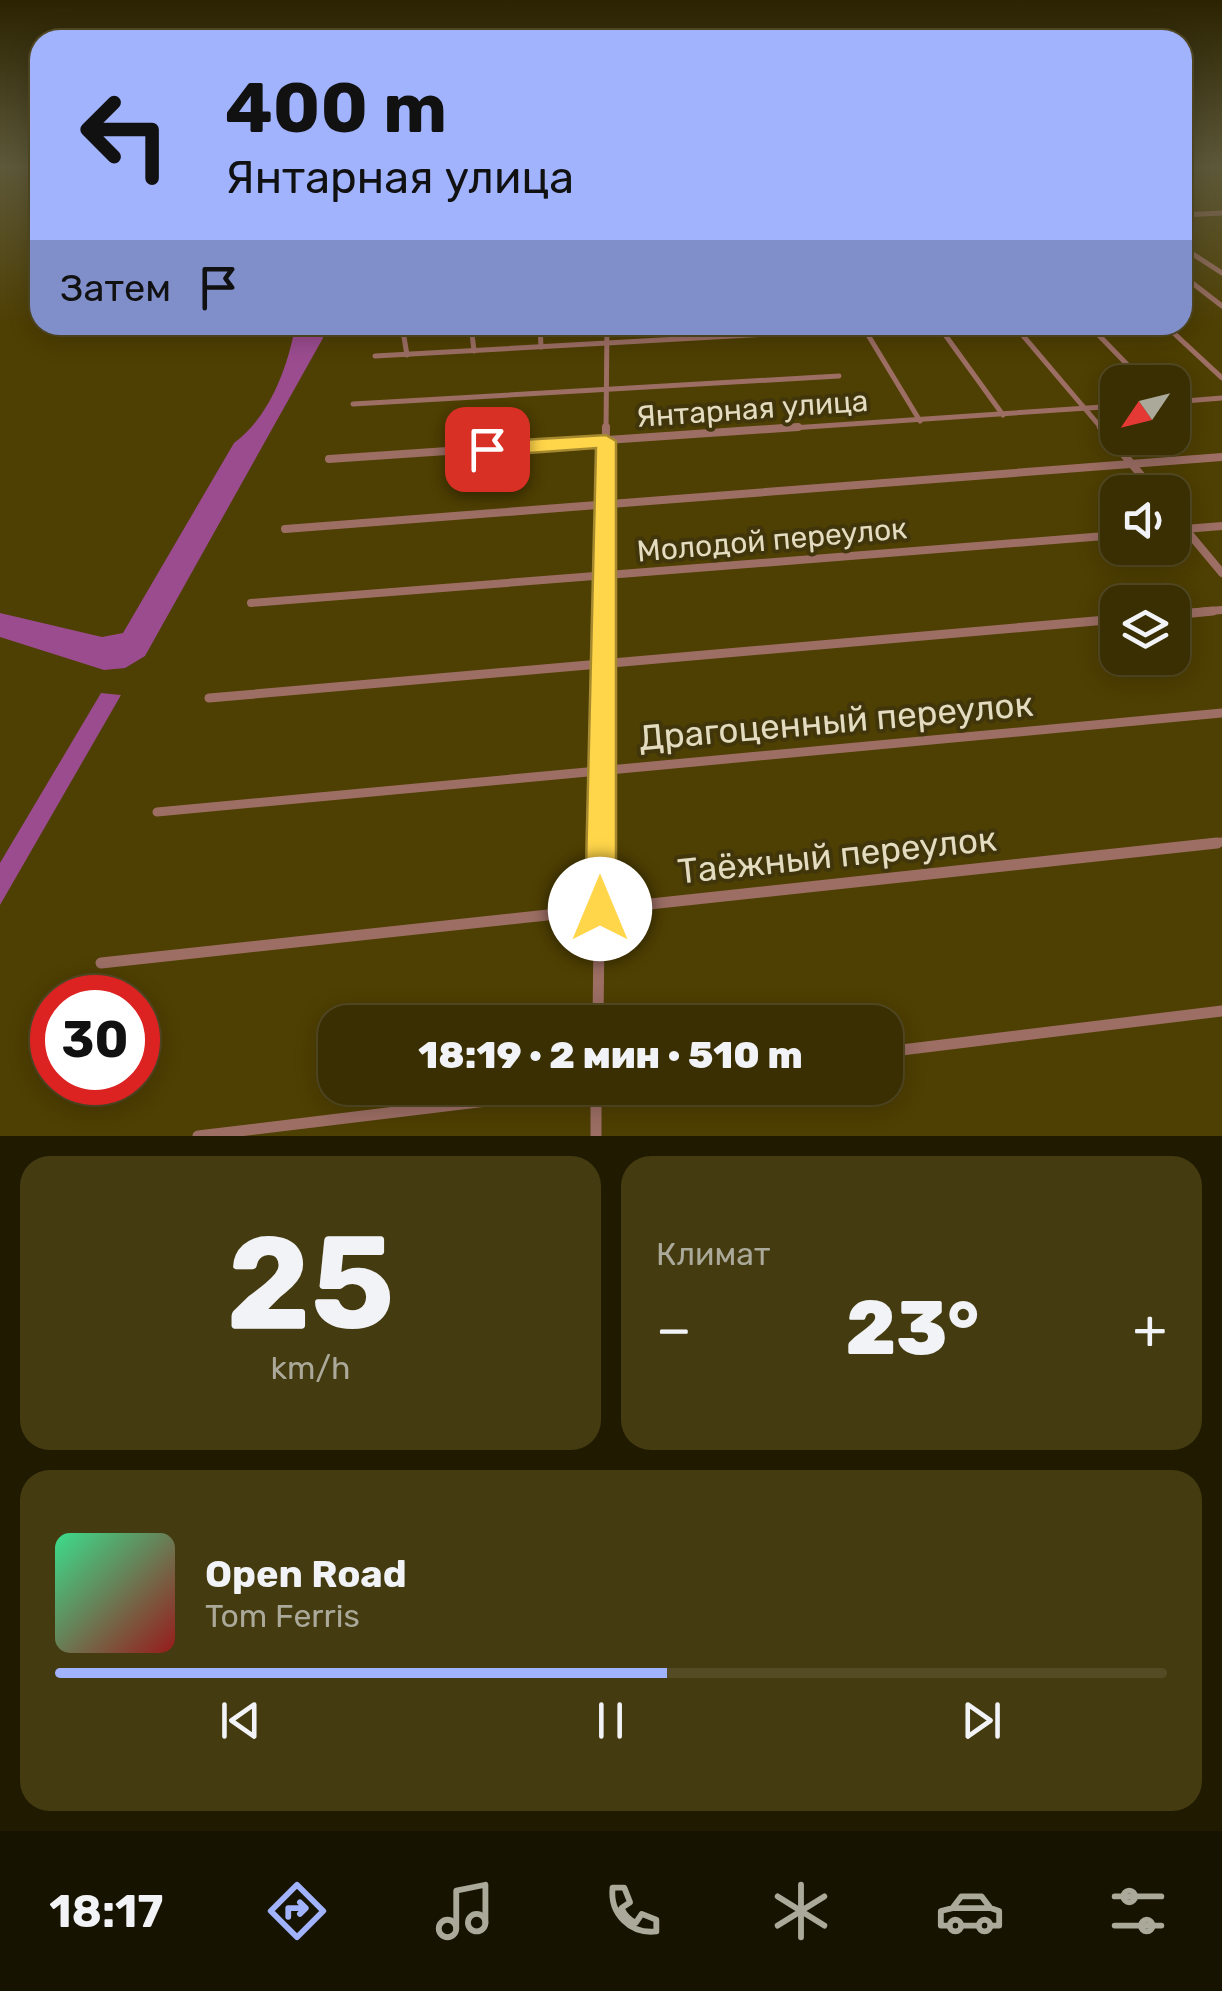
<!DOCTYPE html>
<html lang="ru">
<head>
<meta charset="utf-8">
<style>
  :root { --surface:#3a2f02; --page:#453b11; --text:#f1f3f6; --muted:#aba999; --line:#544a24; --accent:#a1b3fd }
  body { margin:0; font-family:Rubik,sans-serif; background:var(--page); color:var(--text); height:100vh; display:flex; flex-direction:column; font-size:38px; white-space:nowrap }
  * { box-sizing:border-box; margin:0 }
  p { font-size:32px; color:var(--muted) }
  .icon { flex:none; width:55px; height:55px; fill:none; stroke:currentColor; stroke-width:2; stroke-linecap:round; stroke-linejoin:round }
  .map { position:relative; height:1136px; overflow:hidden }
  .side { display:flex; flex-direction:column; gap:20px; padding:20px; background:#201a01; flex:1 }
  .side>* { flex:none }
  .banner { position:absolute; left:30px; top:30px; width:1162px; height:305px; border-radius:30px; box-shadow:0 5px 25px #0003,0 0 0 2px var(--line); background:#a1b3fd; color:#111; overflow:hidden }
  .needle { width:65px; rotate:235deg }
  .fabs { position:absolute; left:1100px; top:365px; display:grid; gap:20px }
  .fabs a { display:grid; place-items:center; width:90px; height:90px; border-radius:20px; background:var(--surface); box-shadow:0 5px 25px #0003,0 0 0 2px var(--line); font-size:50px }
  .speed { position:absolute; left:30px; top:975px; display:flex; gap:20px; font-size:50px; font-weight:700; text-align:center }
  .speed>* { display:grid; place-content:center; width:130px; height:130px; border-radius:50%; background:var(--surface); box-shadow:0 5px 25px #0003,0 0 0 2px var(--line); line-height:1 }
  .speed .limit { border:15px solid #d22; background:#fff; color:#111 }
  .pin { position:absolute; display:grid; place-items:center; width:85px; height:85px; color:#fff; margin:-42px; border-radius:20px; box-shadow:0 5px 15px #0006 }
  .me { position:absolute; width:110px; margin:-55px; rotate:0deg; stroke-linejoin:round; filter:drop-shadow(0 0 8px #0008) }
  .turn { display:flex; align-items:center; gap:35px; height:210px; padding:0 30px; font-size:45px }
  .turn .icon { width:130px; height:130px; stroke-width:2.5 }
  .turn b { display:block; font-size:70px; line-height:85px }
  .then { display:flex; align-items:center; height:95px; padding:0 30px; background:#0003; gap:20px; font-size:38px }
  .big { font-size:75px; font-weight:800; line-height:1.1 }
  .side .widget { flex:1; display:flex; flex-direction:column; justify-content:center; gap:15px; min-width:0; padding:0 35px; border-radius:30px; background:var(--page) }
  .side .dial { align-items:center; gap:0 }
  .dial b { font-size:130px; line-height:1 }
  .song { display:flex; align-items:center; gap:30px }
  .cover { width:120px; height:120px; border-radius:15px; background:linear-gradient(135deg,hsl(150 70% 55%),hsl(0 70% 35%)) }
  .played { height:10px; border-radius:5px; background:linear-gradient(90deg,var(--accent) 55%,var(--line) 55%) }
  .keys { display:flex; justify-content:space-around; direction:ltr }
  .heat { display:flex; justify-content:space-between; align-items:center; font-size:55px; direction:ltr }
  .side .tiles { flex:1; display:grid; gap:20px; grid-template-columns:1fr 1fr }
  .widget:last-child { grid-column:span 2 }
  .trip { position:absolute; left:318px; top:1005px; width:585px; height:100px; border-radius:30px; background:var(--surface); box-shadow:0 5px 25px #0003,0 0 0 2px var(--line); font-weight:800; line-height:100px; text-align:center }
  .tab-bar { display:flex; height:160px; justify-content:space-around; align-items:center; background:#171301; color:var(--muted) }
  .tab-bar .icon { width:70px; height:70px }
  .tab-bar .on { color:var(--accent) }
  .tab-bar b { font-size:45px; color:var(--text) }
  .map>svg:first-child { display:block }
  .forest { fill:#9b4c8f }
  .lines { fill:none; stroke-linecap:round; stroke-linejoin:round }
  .street-far3 { stroke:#9c6e64; stroke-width:5 }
  .street-far2 { stroke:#9c6e64; stroke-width:8 }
  .street-far1 { stroke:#9c6e64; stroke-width:9 }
  .street { stroke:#9c6e64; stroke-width:11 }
  .route { fill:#ffd54a; stroke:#a68a30; stroke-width:2.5 }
  .labels { text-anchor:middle; stroke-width:8; stroke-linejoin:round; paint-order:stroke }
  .street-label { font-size:30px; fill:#e4dcc0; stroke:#41360b }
  .near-street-label { font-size:35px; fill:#e4dcc0; stroke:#41360b }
</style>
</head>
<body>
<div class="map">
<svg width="1222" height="1136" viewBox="0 0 1222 1136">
  <rect width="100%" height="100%" fill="#4e3f02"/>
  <g class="forest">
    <path d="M290,325H320L323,338L145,656L125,668L104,670L0,637V613L102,637L123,633L234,443C268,418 286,372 294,332Z"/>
    <polygon points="101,693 121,695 0,905 0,863"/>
  </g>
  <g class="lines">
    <g class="street-far3">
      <polyline points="1182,215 1222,213"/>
      <polyline points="1182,247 1222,273"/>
      <polyline points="1182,275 1222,306"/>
      <polyline points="402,325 407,355"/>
      <polyline points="471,325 474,351"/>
      <polyline points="540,325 541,347"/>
      <polyline points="862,325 920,421"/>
      <polyline points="938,325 1003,415"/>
      <polyline points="1014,325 1103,430"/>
      <polyline points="1089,325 1144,382"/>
      <polyline points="1165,325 1222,378"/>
      <polyline points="375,356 823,331 820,325"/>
      <polyline points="1172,402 1222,398"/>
      <polyline points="353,404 839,376"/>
      <polyline points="606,430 607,325"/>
      <polyline points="761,430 1118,406"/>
    </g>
    <g class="street-far2">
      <polyline points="1101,427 1155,492"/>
      <polyline points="329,459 798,427"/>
      <polyline points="1172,513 1222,573"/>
      <polyline points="285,529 1222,457"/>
      <polyline points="1172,530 1222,526"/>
      <polyline points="251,603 1118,535"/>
      <polyline points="603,613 606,427"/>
      <polyline points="1188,613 1222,610"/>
    </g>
    <g class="street-far1">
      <polyline points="1172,615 1213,611"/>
      <polyline points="209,698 1118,619"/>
      <polyline points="157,812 1222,713"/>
      <polyline points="600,845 603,611"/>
      <polyline points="1194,845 1222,842"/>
    </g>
    <g class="street">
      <polyline points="101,963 1217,843"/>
      <polyline points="598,1022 600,843"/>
      <polyline points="885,1052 1222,1011"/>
      <polyline points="596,1088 596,1136"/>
      <polyline points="198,1136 593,1088"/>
    </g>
  </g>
  <linearGradient id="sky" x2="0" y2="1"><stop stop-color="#2b2301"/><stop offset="0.51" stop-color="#5d5839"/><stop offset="1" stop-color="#5d5839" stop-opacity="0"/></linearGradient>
  <rect width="1222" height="327" fill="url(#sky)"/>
  <polygon class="route" points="606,435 616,441 616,909 612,920 600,925 589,920 585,909 596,448 487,456 477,449 487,442"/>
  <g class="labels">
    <g class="street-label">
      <text transform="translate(752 409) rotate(-4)" y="10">Янтарная улица</text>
      <text transform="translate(772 540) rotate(-5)" y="10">Молодой переулок</text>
    </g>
    <g class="near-street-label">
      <text transform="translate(836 721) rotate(-5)" y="12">Драгоценный переулок</text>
      <text transform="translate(837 855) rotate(-6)" y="12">Таёжный переулок</text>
    </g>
  </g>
</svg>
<div class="fabs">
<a><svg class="needle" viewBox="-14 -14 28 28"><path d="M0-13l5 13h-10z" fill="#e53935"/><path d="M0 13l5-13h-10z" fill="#aba999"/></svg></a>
<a><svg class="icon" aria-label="sound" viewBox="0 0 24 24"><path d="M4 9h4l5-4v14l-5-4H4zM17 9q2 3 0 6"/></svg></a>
<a><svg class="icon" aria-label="layers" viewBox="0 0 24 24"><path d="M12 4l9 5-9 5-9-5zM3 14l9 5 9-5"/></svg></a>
</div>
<div class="speed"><div class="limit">30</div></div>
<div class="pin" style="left:487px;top:449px;background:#d93025"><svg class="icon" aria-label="arrive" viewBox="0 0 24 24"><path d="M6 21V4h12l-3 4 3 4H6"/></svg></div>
<svg class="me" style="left:600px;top:909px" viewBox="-20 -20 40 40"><circle r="19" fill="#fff"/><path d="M0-13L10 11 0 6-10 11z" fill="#ffd54a"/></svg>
<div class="trip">18:19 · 2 мин · 510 m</div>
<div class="banner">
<div class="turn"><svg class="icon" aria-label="left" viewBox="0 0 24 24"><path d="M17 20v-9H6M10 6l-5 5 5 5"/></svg><div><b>400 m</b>Янтарная улица</div></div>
<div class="then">Затем<svg class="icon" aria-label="arrive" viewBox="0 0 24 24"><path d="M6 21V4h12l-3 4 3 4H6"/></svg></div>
</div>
</div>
<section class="side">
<div class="tiles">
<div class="widget dial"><b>25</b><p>km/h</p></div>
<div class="widget"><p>Климат</p>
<div class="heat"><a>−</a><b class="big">23°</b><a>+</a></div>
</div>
<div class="widget">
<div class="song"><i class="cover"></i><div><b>Open Road</b><p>Tom Ferris</p></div></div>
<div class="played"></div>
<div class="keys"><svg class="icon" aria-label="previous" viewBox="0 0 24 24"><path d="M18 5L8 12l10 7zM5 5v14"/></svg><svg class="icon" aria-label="pause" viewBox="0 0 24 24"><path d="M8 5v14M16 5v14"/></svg><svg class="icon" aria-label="next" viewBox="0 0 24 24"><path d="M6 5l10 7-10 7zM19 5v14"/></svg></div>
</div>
</div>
</section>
<nav class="tab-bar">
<b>18:17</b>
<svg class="icon on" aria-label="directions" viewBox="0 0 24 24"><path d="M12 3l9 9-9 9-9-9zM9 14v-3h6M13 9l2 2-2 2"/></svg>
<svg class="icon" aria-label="music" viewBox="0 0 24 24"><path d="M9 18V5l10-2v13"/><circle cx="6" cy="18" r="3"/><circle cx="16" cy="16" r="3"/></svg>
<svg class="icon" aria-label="phone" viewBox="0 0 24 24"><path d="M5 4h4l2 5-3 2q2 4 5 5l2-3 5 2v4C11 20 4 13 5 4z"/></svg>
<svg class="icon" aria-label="climate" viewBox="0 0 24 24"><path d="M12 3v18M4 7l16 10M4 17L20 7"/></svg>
<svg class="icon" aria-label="car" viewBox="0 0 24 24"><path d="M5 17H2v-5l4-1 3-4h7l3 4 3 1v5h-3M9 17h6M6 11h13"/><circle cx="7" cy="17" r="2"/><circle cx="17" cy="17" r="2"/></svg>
<svg class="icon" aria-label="filters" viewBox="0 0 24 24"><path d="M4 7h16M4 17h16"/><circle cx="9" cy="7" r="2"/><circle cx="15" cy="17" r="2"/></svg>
</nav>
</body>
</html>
